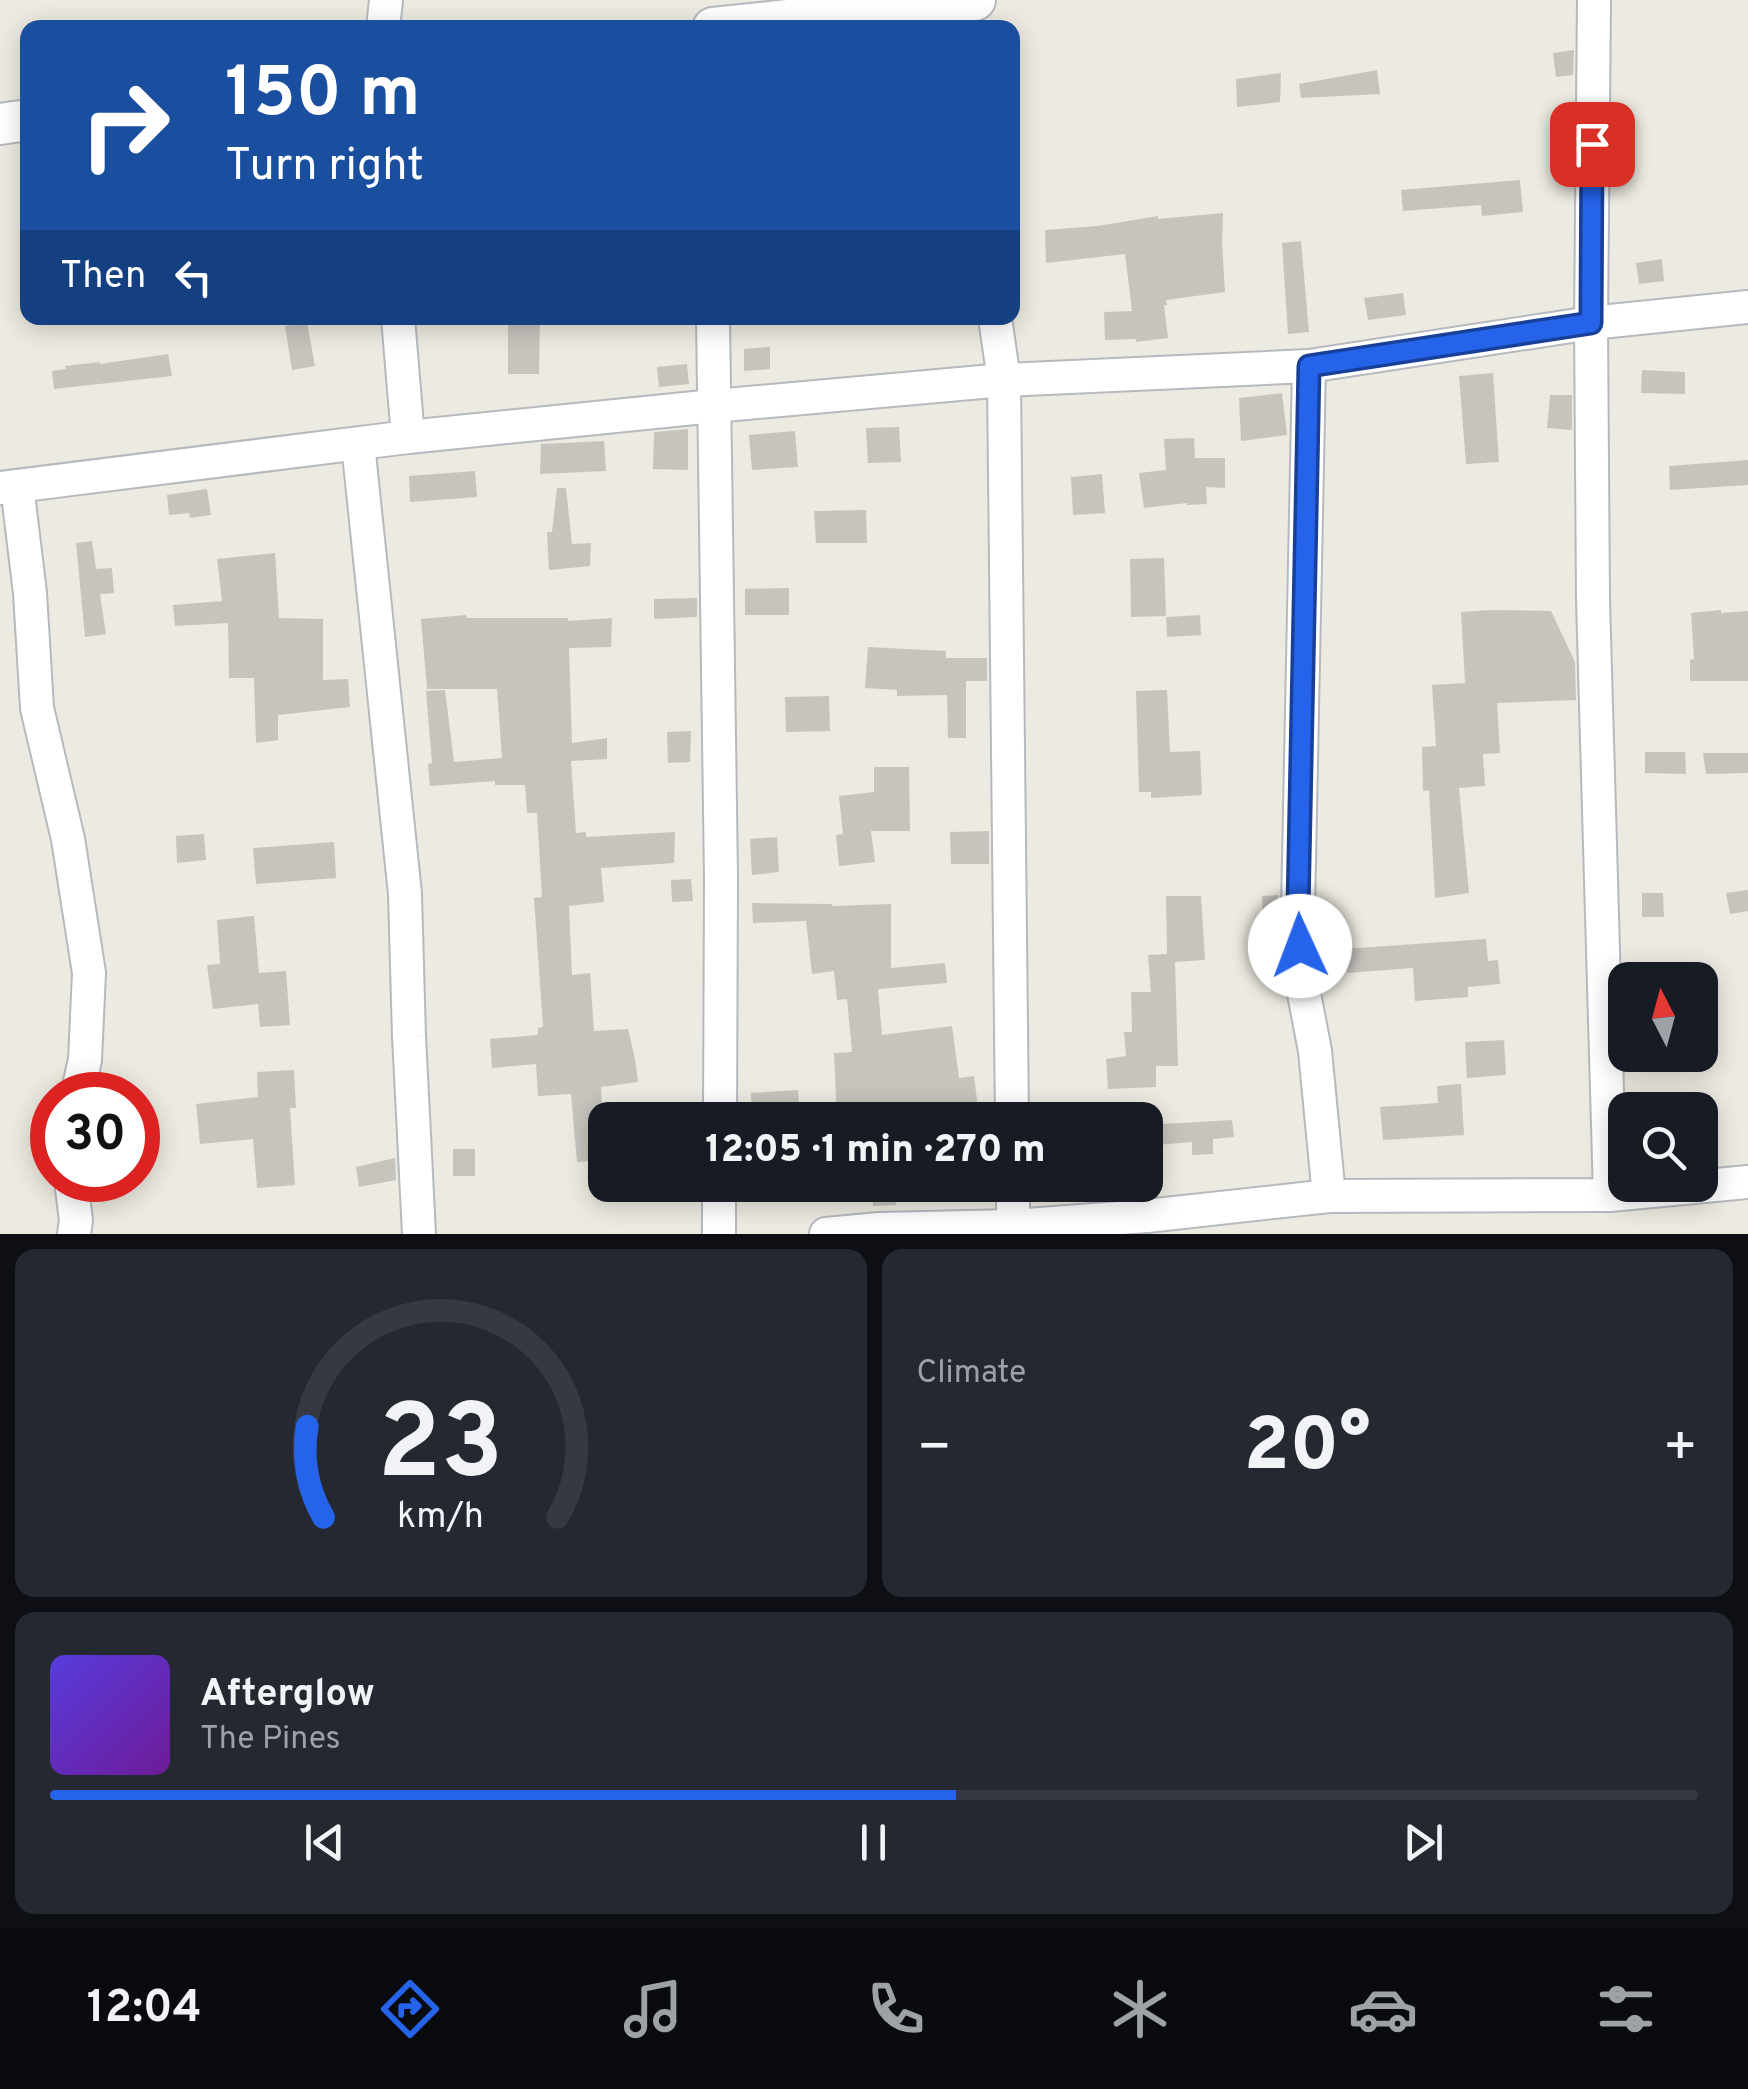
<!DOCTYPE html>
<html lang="en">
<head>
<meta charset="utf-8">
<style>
  :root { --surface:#171b24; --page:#242831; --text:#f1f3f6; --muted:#9ea1a6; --line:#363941; --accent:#2563eb }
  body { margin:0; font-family:Overpass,sans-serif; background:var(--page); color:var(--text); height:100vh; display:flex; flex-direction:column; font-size:38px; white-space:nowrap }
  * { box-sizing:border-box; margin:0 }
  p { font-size:32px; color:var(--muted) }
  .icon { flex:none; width:55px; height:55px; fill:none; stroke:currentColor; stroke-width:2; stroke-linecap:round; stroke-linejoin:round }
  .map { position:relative; height:1234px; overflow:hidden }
  .sheet { display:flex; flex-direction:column; gap:15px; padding:15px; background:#0d0f14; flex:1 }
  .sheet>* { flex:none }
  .banner { position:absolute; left:20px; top:20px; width:1000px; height:305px; border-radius:20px; box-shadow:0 5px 25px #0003; background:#1a4fa0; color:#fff; overflow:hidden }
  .needle { width:65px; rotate:354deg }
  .tools { position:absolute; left:1608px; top:962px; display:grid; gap:20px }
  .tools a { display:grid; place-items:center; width:110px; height:110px; border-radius:20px; background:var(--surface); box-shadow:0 5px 25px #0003; font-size:50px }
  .speed { position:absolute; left:30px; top:1072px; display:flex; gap:20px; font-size:50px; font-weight:700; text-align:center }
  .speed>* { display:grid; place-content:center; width:130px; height:130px; border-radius:50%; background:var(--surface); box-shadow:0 5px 25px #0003; line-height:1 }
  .speed .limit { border:15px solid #d22; background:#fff; color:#111 }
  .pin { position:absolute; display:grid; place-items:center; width:85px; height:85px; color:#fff; margin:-42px; border-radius:20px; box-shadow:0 5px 15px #0006 }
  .me { position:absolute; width:110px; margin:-55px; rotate:358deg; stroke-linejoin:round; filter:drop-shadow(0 0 8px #0008) }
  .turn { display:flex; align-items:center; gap:35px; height:210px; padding:0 40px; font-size:45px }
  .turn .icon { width:130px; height:130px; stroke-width:2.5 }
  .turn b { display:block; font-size:70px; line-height:85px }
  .then { display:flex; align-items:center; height:95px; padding:0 40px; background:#0003; gap:20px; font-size:38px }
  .big { font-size:75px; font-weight:800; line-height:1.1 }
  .sheet .tile { flex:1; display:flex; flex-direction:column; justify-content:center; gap:15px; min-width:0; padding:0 35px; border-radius:20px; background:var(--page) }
  .sheet .dial { align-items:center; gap:0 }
  .dial svg { height:260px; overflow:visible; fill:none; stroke:var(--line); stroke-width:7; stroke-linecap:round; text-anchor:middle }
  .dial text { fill:var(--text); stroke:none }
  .song { display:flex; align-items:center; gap:30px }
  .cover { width:120px; height:120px; border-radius:15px; background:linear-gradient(135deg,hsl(250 70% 55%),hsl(280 70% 35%)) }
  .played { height:10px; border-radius:5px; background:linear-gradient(90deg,var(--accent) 55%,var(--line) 55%) }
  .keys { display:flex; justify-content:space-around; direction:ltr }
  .heat { display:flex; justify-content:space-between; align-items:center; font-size:55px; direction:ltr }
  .sheet .tiles { flex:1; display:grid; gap:15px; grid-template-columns:1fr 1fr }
  .tile:last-child { grid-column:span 2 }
  .trip { position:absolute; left:588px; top:1102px; width:575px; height:100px; border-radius:20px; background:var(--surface); box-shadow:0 5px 25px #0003; font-weight:800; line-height:100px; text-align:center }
  .tab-bar { display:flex; height:160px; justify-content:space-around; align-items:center; background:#090b0e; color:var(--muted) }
  .tab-bar .icon { width:70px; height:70px }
  .tab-bar .on { color:var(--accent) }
  .tab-bar b { font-size:45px; color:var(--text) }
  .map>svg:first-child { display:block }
  .building { fill:#c7c4be }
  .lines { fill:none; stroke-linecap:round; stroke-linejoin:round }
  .minor-casing { stroke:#b6b9be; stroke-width:36 }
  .tertiary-casing { stroke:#b6b9be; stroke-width:44 }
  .minor { stroke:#fff; stroke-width:32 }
  .tertiary { stroke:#fff; stroke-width:40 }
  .route-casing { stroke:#184099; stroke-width:25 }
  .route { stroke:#2563eb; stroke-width:18 }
</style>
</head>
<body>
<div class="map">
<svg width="1748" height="1234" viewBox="0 0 1748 1234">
  <rect width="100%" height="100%" fill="#edeae1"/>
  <g class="building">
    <polygon points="1574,50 1573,75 1556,77 1553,53"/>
    <polygon points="1377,70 1380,94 1301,98 1299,84"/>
    <polygon points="1281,73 1280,102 1237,107 1236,79"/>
    <polygon points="1520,180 1523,212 1482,216 1481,205 1403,211 1401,190"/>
    <polygon points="1223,213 1222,243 1225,292 1166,300 1167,305 1164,305 1168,338 1136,342 1136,339 1105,340 1104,312 1132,311 1125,254 1046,263 1045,230 1097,226 1158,216 1158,219"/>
    <polygon points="1301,241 1309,332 1288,334 1282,243"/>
    <polygon points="1662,259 1664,281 1639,284 1636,263"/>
    <polygon points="1403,293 1406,315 1368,320 1364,298"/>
    <polygon points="508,318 540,318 539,374 508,374"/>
    <polygon points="307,322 315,366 292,370 285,326"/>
    <polygon points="770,347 770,369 744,371 744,349"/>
    <polygon points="168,354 172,376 54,389 52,371 66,369 65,366 100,362 100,364"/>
    <polygon points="687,364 689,384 659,387 657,367"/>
    <polygon points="1642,370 1685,372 1685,394 1641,393"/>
    <polygon points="1493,373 1499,462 1466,464 1459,376"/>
    <polygon points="1282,393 1287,435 1241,441 1239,398"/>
    <polygon points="1550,395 1572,395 1572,430 1547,428"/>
    <polygon points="899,427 901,462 868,463 866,428"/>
    <polygon points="688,429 688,470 653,469 654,432"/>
    <polygon points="795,431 798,467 752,470 749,435"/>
    <polygon points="1194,438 1195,458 1225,458 1225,488 1206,487 1207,504 1187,505 1187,503 1144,508 1139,473 1166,470 1164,439"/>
    <polygon points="604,441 606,471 540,474 541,444"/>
    <polygon points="1748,460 1748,485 1670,490 1669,466"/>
    <polygon points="475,471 477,497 410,502 409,476"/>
    <polygon points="1102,474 1105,513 1073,515 1071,477"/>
    <polygon points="557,488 566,488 572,544 591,543 590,566 549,570 547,532 552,532"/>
    <polygon points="207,489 211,515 190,518 189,513 169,515 167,495"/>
    <polygon points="866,510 867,543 816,543 814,511"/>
    <polygon points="92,541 96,569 112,568 114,593 100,594 106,634 85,637 76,543"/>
    <polygon points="275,553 279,618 323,619 323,680 348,679 350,707 278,715 278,740 256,743 254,678 229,678 228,623 175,626 173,605 222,601 217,559"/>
    <polygon points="1164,558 1166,616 1131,617 1130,559"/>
    <polygon points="789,588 789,615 745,615 745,589"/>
    <polygon points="697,598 697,617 654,619 654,599"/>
    <polygon points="1491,610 1551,611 1575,662 1576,700 1497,703 1500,753 1483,754 1485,786 1459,788 1469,893 1435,898 1429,790 1423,791 1422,747 1436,746 1432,685 1465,683 1461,612"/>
    <polygon points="1721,610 1721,613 1748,611 1748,681 1690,681 1690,660 1694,659 1691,613"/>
    <polygon points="466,615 467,618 568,618 568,621 612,618 611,647 569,648 572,743 607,738 607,759 571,761 576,833 586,832 586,837 675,832 674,863 601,868 604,902 569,906 572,975 590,973 594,1031 628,1029 635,1059 638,1082 601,1087 605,1160 577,1162 571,1094 538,1096 536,1064 492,1068 490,1039 538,1035 538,1028 543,1027 534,898 542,897 537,813 527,813 525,785 495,785 495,781 430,786 428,764 432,763 426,691 445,690 454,762 502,758 497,689 427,689 421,619"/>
    <polygon points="1200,615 1201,635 1167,637 1166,617"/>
    <polygon points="868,647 946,651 946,658 987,658 987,681 966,681 966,738 948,738 947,695 897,696 897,690 865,688"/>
    <polygon points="1167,690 1170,752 1200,751 1202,795 1151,798 1151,792 1139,792 1136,691"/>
    <polygon points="829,696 830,731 786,732 785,697"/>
    <polygon points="691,731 690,762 668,763 667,732"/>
    <polygon points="1645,752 1685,752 1686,774 1645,773"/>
    <polygon points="1703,753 1748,753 1748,773 1706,774"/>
    <polygon points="874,767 909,767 910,831 871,831 875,862 839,866 836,835 843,834 839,796 874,792"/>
    <polygon points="989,831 989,864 951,864 950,832"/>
    <polygon points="204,834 206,860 177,863 176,836"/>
    <polygon points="777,837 779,872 752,875 750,839"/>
    <polygon points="334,842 336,878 256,884 253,848"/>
    <polygon points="691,879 693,901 672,902 671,880"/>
    <polygon points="1748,890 1748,911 1730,914 1726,893"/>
    <polygon points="1642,893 1663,893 1664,917 1642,917"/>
    <polygon points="1278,895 1279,933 1263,934 1262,896"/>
    <polygon points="1166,896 1201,896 1205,960 1175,962 1178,1066 1156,1066 1156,1087 1108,1089 1106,1059 1126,1056 1124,1032 1132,1032 1131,992 1151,992 1148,955 1167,954"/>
    <polygon points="752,903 832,904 832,906 891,904 891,968 945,963 947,983 878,989 882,1035 952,1026 959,1078 974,1076 978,1108 894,1120 837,1120 834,1053 852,1052 847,999 837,1000 834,971 812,974 806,921 753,923"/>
    <polygon points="254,916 259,973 286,971 290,1025 260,1027 258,1004 213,1009 207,965 220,964 217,920"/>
    <polygon points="1486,939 1488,961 1498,960 1500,984 1468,987 1468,997 1415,1001 1413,968 1347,973 1344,949"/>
    <polygon points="1504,1040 1506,1075 1467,1078 1465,1042"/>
    <polygon points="294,1070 296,1108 290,1108 295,1185 257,1188 253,1139 200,1144 196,1104 258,1097 257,1072"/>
    <polygon points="1461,1084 1464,1135 1383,1140 1380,1107 1438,1103 1437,1086"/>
    <polygon points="798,1090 800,1116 752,1119 751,1093"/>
    <polygon points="1232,1120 1234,1137 1213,1139 1213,1154 1192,1155 1192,1142 1145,1146 1145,1125"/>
    <rect x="453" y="1149" width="22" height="27"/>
    <polygon points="395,1158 396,1180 359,1187 356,1167"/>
    <polygon points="872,1185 895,1185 896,1205 873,1206"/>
  </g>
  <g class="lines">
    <defs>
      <g id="minor">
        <polyline points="1594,0 1591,323 1593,600 1610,1195"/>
        <polyline points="383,28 386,0"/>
        <polyline points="398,318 408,437"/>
        <polyline points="713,318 721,878 720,1120"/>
        <polyline points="995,318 1004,380 1012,1120"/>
        <polyline points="1309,366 1298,909 1302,983 1315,1051 1329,1196"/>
        <polyline points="358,444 405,894 409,1036 419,1234"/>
        <polyline points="17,486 30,593 37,708 68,839 89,973 85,1060 77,1095"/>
        <polyline points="0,488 408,437 714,406 1004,380 1309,366 1591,323 1748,307"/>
        <polyline points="71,1180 76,1221 74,1234"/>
        <polyline points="1013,1185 1013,1226"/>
        <polyline points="719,1234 719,1185"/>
        <polyline points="826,1234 879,1229 1013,1226 1147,1216 1329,1196 1610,1195 1748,1182"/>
      </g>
      <g id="tertiary">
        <polyline points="713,28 975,0"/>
        <polyline points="0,124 28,120"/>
      </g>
    </defs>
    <use href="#minor" class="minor-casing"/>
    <use href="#tertiary" class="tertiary-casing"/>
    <use href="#minor" class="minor"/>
    <use href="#tertiary" class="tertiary"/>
  </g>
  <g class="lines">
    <defs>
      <polyline id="route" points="1300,946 1298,908 1309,366 1591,323 1592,144"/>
    </defs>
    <use href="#route" class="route-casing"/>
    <use href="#route" class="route"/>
  </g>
</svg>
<div class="tools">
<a><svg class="needle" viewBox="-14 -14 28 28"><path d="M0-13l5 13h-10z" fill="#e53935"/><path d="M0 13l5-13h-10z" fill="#9ea1a6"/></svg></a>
<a><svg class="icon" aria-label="search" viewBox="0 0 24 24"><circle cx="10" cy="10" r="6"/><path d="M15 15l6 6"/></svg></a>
</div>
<div class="speed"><div class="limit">30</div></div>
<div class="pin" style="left:1592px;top:144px;background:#d93025"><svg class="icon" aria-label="arrive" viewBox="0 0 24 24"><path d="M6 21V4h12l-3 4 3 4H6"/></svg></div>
<svg class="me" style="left:1300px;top:946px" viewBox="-20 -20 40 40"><circle r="19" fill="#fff"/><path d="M0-13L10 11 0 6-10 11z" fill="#2563eb"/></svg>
<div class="trip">12:05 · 1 min · 270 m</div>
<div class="banner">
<div class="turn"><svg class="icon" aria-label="right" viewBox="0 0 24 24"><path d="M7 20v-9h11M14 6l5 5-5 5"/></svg><div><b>150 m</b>Turn right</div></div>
<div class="then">Then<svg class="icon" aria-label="left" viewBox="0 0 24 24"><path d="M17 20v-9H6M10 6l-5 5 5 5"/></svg></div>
</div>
</div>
<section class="sheet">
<div class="tiles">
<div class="tile dial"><svg viewBox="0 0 100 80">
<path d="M14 69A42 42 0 1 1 86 69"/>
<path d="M14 69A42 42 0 0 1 9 41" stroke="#2563eb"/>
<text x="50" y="56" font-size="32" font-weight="700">23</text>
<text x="50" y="72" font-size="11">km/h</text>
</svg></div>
<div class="tile"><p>Climate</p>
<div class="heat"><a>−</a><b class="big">20°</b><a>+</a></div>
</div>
<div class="tile">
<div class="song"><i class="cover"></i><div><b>Afterglow</b><p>The Pines</p></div></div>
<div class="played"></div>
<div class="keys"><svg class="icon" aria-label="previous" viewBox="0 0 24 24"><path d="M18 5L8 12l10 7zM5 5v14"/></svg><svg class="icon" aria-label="pause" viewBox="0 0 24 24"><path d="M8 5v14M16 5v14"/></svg><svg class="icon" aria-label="next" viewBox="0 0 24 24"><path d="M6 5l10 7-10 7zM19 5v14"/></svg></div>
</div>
</div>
</section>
<nav class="tab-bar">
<b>12:04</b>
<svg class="icon on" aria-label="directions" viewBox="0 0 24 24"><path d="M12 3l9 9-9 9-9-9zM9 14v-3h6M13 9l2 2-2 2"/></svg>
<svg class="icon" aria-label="music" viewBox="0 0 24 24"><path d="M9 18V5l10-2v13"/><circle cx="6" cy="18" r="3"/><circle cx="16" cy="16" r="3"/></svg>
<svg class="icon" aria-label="phone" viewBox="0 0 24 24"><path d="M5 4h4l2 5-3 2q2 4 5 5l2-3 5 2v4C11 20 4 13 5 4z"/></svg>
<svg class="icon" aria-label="climate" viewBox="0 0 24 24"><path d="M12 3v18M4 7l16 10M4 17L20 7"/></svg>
<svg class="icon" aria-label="car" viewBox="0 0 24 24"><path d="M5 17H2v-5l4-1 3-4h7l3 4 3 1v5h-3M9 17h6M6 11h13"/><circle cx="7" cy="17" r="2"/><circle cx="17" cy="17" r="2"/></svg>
<svg class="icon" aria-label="filters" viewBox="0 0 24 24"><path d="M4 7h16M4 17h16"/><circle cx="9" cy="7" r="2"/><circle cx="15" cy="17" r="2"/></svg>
</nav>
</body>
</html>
